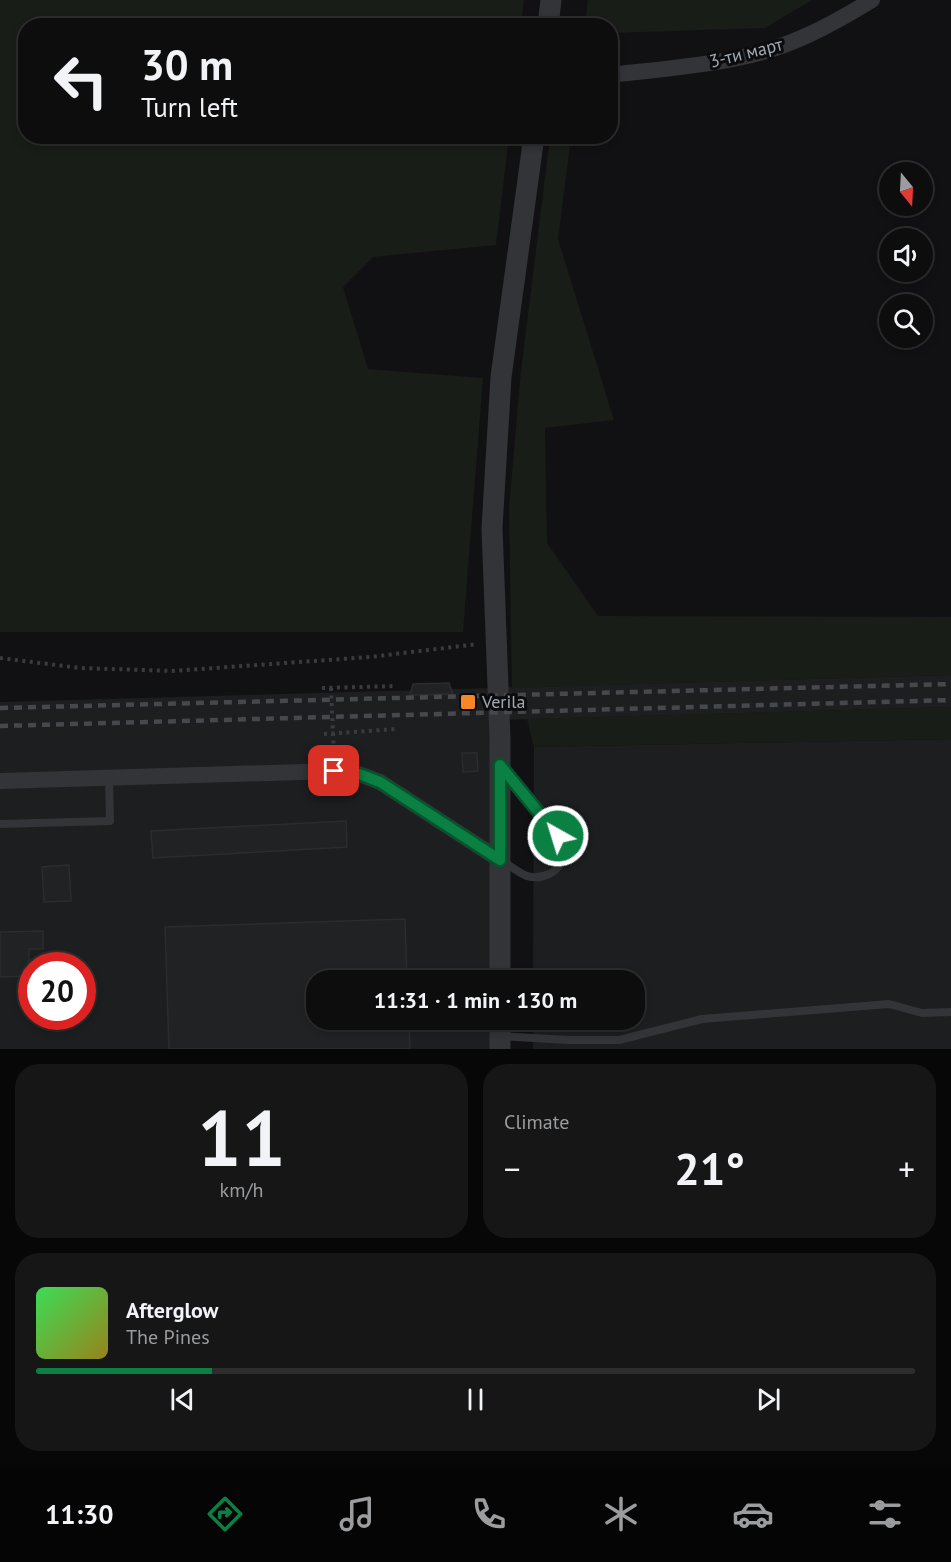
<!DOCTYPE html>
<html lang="en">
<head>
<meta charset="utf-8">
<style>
  :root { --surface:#0d0d0e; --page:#161617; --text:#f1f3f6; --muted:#9a9c9e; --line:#2d2d2e; --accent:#0b8043 }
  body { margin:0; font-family:"PT Sans",sans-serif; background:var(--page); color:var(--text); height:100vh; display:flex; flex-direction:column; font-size:22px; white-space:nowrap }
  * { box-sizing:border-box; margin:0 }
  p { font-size:20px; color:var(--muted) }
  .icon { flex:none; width:33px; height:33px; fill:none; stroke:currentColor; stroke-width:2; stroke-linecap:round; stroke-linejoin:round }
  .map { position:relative; height:1049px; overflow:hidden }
  .side { display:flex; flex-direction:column; gap:15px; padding:15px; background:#070708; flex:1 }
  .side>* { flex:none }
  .banner { position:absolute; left:18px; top:18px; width:600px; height:126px; border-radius:24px; box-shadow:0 3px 9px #0003,0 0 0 2px var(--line); background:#0d0d0e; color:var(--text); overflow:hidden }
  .needle { width:39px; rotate:162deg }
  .tools { position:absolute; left:879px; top:162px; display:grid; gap:12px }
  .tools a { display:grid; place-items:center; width:54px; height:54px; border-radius:50%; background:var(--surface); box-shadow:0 3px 9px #0003,0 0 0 2px var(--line); font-size:30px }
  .speed { position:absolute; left:18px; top:952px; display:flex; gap:12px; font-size:30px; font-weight:700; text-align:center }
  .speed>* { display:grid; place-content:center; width:78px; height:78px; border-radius:50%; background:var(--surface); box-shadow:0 3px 9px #0003,0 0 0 2px var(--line); line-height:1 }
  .speed .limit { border:9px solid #d22; background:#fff; color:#111 }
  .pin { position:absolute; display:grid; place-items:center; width:51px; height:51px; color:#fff; margin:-26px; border-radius:12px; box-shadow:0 3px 9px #0006 }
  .me { position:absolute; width:66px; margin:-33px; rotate:321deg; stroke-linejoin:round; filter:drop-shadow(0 0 4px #0008) }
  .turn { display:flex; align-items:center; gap:21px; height:126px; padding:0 24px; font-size:27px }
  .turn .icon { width:78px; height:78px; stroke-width:2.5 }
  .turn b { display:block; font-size:42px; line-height:51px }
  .big { font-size:45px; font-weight:700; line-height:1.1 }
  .side .tile { flex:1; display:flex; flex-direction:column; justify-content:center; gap:9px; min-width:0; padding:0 21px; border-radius:24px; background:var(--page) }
  .side .dial { align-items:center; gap:0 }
  .dial b { font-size:78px; line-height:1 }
  .song { display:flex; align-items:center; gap:18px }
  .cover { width:72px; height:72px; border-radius:9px; background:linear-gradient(135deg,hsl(130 70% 55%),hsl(50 70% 35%)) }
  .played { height:6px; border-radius:3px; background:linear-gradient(90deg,var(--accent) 20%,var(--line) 20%) }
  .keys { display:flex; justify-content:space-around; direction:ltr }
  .heat { display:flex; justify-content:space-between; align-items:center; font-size:33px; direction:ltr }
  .side .tiles { flex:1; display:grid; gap:15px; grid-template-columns:1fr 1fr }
  .tile:last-child { grid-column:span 2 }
  .trip { position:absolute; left:306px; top:970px; width:339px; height:60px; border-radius:24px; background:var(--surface); box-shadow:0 3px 9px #0003,0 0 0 2px var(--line); font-weight:700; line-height:60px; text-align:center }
  .menu { display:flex; height:96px; justify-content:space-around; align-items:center; background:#050506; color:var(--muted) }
  .menu .icon { width:42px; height:42px }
  .menu .active { color:var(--accent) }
  .menu b { font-size:27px; color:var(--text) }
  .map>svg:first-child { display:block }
  .built { fill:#1d1e20; fill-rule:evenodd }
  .green { fill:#181d17 }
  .building { fill:#212224; stroke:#2b2c2f; stroke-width:1.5 }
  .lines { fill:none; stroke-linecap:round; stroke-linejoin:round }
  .path { stroke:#383b3f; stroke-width:4; stroke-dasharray:3 4.5; stroke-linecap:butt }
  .service { stroke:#323438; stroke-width:8 }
  .minor { stroke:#323438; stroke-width:16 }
  .tertiary { stroke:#323438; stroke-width:21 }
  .rail { stroke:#45484d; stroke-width:4.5; stroke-dasharray:8 6; stroke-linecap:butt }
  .path-bridge { stroke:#383b3f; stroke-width:4; stroke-dasharray:3 4.5; stroke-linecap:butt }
  .route-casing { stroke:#07532c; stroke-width:15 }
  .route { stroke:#0b8043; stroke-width:10 }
  .poi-dot { fill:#f68626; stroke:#0c0c0e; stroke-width:2 }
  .labels { text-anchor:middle; stroke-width:6; stroke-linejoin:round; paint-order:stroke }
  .street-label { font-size:18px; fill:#a2abb4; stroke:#0c0c0e }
  .poi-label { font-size:18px; fill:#a2abb4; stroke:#0c0c0e; text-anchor:start }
</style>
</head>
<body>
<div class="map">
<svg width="951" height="1049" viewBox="0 0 951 1049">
  <rect width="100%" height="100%" fill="#111113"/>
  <g class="built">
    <path d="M951,675V707L499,720L500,981H316V1020H500V1049H0V702ZM32,966H82V1017H32Z"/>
    <polygon points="951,739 951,1049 533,1049 533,1020 634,1020 634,981 533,981 534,747"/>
  </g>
  <g class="green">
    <polygon points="0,0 524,0 521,25 26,26 26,136 509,137 496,245 373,257 343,287 368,369 483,378 463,632 0,632"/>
    <polygon points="588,0 812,0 765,28 611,33 610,26 585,25"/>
    <polygon points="550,137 571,137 558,239 614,420 545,428 547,543 598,616 951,617 951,675 512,688 509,508 521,371"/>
    <polygon points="951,707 951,739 534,747 527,719"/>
  </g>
  <g class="building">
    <polygon points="449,683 453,694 410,695 413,684"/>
    <polygon points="462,753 477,753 478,771 463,772"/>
    <polygon points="346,821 347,847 153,858 151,831"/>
    <polygon points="69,865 71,901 44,902 42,867"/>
    <polygon points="405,919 407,981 316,981 316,1020 409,1020 410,1049 169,1049 165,927"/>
    <polygon points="43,931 43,949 29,949 29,976 0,977 0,932"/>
  </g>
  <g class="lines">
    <g class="path">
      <polyline points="0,658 80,668 173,671 370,657 478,644"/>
      <polyline points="322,688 397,686"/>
      <polyline points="333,733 334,754"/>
      <polyline points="324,734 396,729"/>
    </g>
    <g class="service">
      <polyline points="0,824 110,821 109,778"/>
      <path d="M503,861C519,872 529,883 549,874C559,870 565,858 563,848C558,830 517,786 504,770"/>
      <polyline points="500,1036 568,1040 619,1040 702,1019 889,1004 922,1013 951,1012"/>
    </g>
    <g class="minor">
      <path d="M610,75C653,70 696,67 738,58C786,49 830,26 872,0"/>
      <polyline points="0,781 334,771 359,774 380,782 500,860"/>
    </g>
    <g class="tertiary">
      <polyline points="548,26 551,0"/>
      <polyline points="500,981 500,739 492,528 501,377 534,136"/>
      <polyline points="500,1020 500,1049"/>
    </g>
    <g class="rail">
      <polyline points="0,708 951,684"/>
      <polyline points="0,726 951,700"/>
    </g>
    <polyline class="path-bridge" points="331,688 333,733"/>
  </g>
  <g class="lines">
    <defs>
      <polyline id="route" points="334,771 359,774 380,782 500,860 500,765 558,836"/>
    </defs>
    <use href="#route" class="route-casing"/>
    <use href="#route" class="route"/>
  </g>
  <rect class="poi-dot" x="460" y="694" width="16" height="16" rx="3"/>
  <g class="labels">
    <g class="street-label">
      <text transform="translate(746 53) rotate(-14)" y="6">3-ти март</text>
    </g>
    <g class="poi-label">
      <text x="482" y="708">Verila</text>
    </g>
  </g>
</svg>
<div class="tools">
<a><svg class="needle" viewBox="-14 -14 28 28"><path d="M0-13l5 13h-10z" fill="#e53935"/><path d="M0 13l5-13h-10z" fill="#9a9c9e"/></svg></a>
<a><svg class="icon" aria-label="sound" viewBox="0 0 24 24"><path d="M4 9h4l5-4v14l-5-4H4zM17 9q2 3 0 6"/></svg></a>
<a><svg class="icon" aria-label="search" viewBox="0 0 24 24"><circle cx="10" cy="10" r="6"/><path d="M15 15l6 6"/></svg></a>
</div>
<div class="speed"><div class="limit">20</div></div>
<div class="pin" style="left:334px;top:771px;background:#d93025"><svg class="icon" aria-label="arrive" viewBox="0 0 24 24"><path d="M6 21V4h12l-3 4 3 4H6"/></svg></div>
<svg class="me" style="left:558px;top:836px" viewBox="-20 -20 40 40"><circle r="17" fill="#0b8043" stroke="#fff" stroke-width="3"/><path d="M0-11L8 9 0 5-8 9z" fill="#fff"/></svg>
<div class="trip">11:31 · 1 min · 130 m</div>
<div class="banner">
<div class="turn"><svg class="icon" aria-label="left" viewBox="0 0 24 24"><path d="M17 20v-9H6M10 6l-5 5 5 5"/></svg><div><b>30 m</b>Turn left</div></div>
</div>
</div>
<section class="side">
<div class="tiles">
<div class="tile dial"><b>11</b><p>km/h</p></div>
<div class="tile"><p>Climate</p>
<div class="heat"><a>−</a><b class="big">21°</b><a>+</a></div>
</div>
<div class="tile">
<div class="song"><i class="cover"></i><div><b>Afterglow</b><p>The Pines</p></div></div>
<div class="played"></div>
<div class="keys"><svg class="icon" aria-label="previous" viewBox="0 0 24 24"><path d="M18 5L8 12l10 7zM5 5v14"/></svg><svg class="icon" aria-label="pause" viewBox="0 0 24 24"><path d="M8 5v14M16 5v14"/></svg><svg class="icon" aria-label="next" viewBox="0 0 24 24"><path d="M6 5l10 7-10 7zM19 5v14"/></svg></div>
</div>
</div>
</section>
<nav class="menu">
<b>11:30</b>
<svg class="icon active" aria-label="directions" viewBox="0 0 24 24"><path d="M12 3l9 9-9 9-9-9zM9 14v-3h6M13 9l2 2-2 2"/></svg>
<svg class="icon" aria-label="music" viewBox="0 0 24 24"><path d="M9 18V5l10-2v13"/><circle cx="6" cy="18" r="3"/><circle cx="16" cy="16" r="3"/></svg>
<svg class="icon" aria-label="phone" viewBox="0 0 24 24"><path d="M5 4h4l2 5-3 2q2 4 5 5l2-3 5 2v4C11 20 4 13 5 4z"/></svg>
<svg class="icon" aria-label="climate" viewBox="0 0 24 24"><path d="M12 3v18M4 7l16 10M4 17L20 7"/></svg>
<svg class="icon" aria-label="car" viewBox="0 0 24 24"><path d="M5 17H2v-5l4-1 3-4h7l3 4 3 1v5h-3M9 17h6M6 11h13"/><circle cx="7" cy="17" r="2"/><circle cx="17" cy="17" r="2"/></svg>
<svg class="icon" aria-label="filters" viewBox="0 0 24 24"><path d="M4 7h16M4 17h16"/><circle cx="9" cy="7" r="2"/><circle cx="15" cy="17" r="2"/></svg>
</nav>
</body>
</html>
